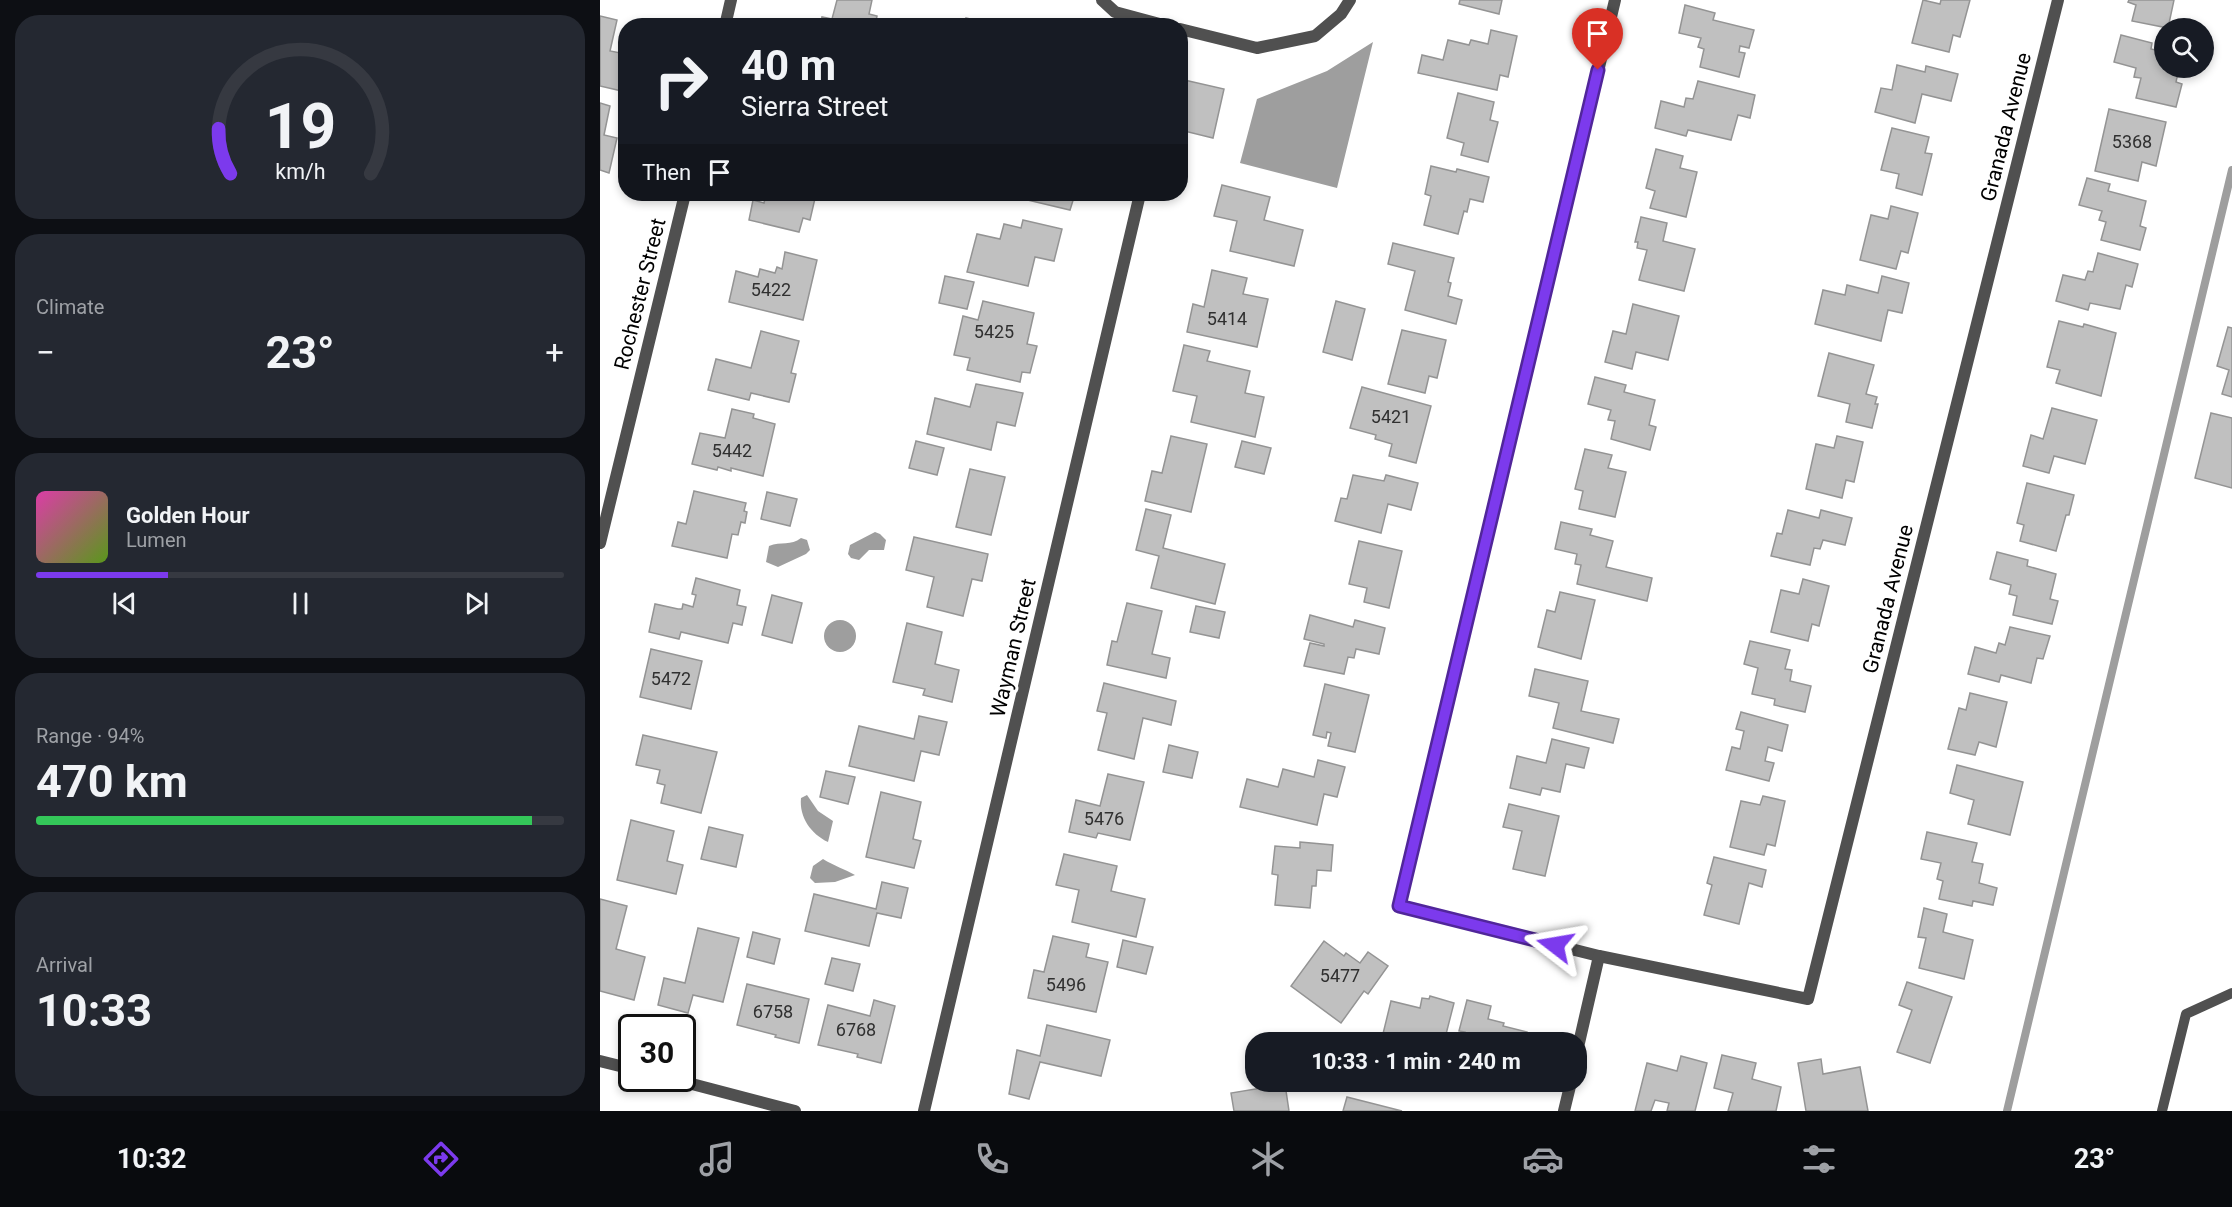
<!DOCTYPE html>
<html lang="en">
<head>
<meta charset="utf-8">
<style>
  :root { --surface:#171b24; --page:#242831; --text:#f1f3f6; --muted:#9ea1a6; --line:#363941; --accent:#7c3aed }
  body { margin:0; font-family:Roboto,sans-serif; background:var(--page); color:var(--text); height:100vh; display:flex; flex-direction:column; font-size:22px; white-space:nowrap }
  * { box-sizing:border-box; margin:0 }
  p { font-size:20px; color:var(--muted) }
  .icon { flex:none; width:33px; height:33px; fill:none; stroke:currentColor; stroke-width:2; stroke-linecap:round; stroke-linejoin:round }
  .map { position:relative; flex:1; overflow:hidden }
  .drawer { display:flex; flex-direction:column; gap:15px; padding:15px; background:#0d0f14; width:600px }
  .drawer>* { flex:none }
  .hud { position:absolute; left:18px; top:18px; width:570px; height:183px; border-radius:24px; box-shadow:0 3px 9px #0003; background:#171b24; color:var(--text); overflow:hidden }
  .buttons { position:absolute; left:1554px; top:18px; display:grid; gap:12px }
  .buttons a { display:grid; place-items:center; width:60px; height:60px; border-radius:50%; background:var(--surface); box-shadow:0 3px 9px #0003; font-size:30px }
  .speed { position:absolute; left:18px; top:1014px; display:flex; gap:12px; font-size:30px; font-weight:700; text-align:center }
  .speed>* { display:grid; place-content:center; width:78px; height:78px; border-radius:50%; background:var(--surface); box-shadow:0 3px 9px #0003; line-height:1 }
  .speed .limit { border:3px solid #111; border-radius:9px; background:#fff; color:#111 }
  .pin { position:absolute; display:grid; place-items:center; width:51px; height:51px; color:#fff; margin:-62px -26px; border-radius:50% 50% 50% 0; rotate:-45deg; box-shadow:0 0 6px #0007 }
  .pin .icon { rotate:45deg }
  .me { position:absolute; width:66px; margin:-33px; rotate:284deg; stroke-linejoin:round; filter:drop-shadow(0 0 4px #0008) }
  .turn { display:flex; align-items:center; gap:21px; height:126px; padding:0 24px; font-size:27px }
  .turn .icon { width:78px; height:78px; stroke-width:2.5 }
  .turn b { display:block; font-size:42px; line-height:51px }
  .then { display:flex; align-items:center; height:57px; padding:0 24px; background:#0003; gap:12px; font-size:22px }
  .big { font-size:45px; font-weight:700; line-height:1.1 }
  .drawer .tile { flex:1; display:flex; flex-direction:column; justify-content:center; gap:9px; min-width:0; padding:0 21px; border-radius:24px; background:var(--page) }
  .drawer .dial { align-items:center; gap:0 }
  .dial svg { height:156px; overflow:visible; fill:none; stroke:var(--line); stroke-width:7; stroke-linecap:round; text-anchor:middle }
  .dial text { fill:var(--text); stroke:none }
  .song { display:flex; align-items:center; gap:18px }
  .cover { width:72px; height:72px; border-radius:9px; background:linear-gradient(135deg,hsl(320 70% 55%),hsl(90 70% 35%)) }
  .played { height:6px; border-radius:3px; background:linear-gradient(90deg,var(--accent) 25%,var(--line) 25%) }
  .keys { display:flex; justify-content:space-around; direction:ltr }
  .heat { display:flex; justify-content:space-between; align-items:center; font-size:33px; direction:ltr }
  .charge { height:9px; border-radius:4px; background:linear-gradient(90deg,#34c759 94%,var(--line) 0) }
  .trip { position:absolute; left:645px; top:1032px; width:342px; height:60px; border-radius:24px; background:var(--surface); box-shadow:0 3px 9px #0003; font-weight:700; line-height:60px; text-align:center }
  .tab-bar { display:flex; height:96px; justify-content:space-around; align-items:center; background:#090b0e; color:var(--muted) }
  .tab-bar .icon { width:42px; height:42px }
  .tab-bar .selected { color:var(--accent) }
  .tab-bar b { font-size:27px; color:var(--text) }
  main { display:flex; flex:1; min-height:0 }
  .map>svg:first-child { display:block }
  .water { fill:#9e9e9e }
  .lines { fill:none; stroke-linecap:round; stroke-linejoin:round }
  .stream { stroke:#9e9e9e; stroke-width:8 }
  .building { fill:#c0c0c0; stroke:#949494; stroke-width:1.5 }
  .service { stroke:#505050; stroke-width:10 }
  .minor { stroke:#505050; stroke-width:12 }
  .route-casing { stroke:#51269a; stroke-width:15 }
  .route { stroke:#7c3aed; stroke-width:10 }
  .labels { text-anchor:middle; stroke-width:6; stroke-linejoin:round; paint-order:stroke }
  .number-label { font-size:18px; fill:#303030 }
  .street-label { font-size:21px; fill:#000; stroke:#fff }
</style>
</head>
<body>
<main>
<section class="drawer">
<div class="tile dial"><svg viewBox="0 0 100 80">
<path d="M14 69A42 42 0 1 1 86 69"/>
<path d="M14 69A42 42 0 0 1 8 46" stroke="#7c3aed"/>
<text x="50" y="56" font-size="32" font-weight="700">19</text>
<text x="50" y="72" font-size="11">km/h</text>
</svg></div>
<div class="tile"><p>Climate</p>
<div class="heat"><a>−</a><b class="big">23°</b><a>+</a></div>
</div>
<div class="tile">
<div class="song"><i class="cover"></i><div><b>Golden Hour</b><p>Lumen</p></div></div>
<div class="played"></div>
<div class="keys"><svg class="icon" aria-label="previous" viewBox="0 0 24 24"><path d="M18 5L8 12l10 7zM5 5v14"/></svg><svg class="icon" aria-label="pause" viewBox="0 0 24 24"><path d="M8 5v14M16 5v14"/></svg><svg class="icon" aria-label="next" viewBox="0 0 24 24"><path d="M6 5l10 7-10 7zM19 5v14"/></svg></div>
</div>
<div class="tile"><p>Range · 94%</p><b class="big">470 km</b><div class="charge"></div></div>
<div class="tile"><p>Arrival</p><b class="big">10:33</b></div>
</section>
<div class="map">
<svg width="1632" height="1111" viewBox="0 0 1632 1111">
  <rect width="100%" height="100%" fill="#fff"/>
  <g class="water">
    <polygon points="773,42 737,188 640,163 657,99 727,71"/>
    <polygon points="275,532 280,534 286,540 284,550 269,550 259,560 251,558 248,554 250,545"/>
    <path d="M201,538L207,540L210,550L206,554L178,567L166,562L169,546C181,541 191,546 201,538Z"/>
    <circle cx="240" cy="636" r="16"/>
    <path d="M207,795L218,811L233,821L228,842C211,834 199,817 201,798Z"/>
    <path d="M223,859C234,866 245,869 255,875L235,882L215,883L210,878L213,866Z"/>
  </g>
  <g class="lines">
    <polyline class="stream" points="1407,1111 1632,170"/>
  </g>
  <g class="building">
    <polygon points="237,0 272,0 269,14 277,16 275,26 220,26 222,17 232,19"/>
    <polygon points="860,0 902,0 899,14 859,4"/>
    <polygon points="1323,0 1340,4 1341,0 1370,0 1360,37 1353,35 1349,52 1312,43"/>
    <polygon points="1529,0 1574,0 1568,28 1532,21 1536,5 1528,2"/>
    <polygon points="1085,5 1115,13 1113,20 1154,30 1149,48 1140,46 1139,52 1145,53 1139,77 1100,67 1104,49 1098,47 1101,38 1079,33"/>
    <polygon points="0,16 17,20 10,51 26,54 26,92 0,86"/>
    <polygon points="366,18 400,26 364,26"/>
    <polygon points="196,21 214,26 195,26"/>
    <polygon points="891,30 917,36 908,77 900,75 897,90 818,73 822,55 843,60 848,40 869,45 871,40 888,44"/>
    <polygon points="1521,35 1552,43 1551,49 1564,52 1564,68 1579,68 1576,82 1582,84 1576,107 1536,98 1541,78 1534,77 1536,68 1514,62"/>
    <polygon points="1297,65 1325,72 1326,66 1358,74 1351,101 1322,94 1315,123 1275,112 1281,88 1292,90"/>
    <polygon points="580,79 624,89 613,138 580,130"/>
    <polygon points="1098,81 1155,95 1150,118 1138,115 1131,140 1088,130 1086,136 1055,128 1061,101 1084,107 1086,98 1093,99"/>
    <polygon points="858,93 894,102 890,120 898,122 888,162 861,155 864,143 847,138"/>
    <polygon points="0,103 10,106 4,135 17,138 9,173 0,170"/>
    <polygon points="1509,109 1566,122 1556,166 1542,162 1538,181 1495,171"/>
    <polygon points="1292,128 1329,137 1325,153 1332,154 1322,195 1296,188 1299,174 1281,170"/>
    <polygon points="1056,149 1083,156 1080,168 1097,172 1086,217 1050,208 1055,191 1046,188"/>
    <polygon points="831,166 856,172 857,169 889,177 883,202 870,199 867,212 864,211 858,234 824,225 831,196 825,194"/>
    <polygon points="1487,178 1510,184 1508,191 1546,201 1540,226 1546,228 1540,250 1501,240 1506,222 1499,220 1502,211 1479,205"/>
    <polygon points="622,185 670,197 664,220 703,230 694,266 630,251 637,221 614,216"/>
    <polygon points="166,194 216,194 210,220 203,218 199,232 149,220 153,200 164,203"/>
    <polygon points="251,194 274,194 273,199"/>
    <polygon points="402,194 475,194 470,210"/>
    <polygon points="1291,206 1318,213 1308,253 1301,251 1296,269 1260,260 1271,215 1288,219"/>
    <polygon points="1041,217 1067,223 1063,241 1095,249 1084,291 1039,280 1047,250 1037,248 1038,242 1035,242"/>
    <polygon points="423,220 462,229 454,261 435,257 428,286 367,272 377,234 400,239 404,224 421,228"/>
    <polygon points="793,243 854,258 848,282 851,283 848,296 862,300 856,324 805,310 815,271 788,264"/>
    <polygon points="185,252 217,260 203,320 129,302 136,271 158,277 160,269 175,273 177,267 182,269"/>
    <polygon points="1498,253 1538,264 1532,287 1526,285 1520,309 1490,303 1488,310 1456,301 1463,275 1485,280 1488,271 1493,272"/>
    <polygon points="612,270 647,278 643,294 668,299 657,347 587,332 593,304 604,307"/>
    <polygon points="345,276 374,282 367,309 339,303"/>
    <polygon points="1282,276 1309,283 1302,313 1288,310 1281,341 1215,324 1223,290 1245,295 1247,285 1278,293"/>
    <polygon points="383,301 434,313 427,344 437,346 430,373 422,372 420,382 367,370 370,358 354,355 363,316 378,320"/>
    <polygon points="736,301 765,309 752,360 723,352"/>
    <polygon points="1033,304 1079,316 1068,360 1036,352 1032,369 1005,362 1013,331 1026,334"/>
    <polygon points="1459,321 1483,327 1484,324 1516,333 1501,396 1456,383 1460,370 1447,367"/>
    <polygon points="1628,327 1632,328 1632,397 1622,394 1629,370 1617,366"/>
    <polygon points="802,330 846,340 837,378 829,376 825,393 788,384"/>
    <polygon points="161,331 199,341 191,373 196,374 189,402 151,393 149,400 108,390 116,359 151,368"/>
    <polygon points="584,345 610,351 607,361 650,371 645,393 664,397 655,437 591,422 597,396 573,391"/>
    <polygon points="1229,353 1274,365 1266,394 1277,397 1275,404 1278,404 1272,428 1246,422 1250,404 1218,396"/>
    <polygon points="995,377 1026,385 1024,392 1055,400 1049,425 1056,427 1050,450 1011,439 1015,421 1008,420 1011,410 988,404"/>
    <polygon points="376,384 423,393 415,426 397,422 391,450 327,434 335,398 370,407"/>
    <polygon points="762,387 831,406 816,463 789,456 792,444 775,439 776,435 750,428"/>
    <polygon points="1452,408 1497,420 1485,464 1454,456 1449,473 1423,466 1431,435 1443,439"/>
    <polygon points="132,409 154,414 153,418 175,424 163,476 131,468 131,471 118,467 117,470 92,464 100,433 125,438"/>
    <polygon points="1611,413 1632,418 1632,488 1595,478"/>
    <polygon points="571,436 607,444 591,512 545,501 552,471 562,473"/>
    <polygon points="1237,436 1263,442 1254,482 1246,480 1242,498 1206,489 1216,444 1234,448"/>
    <polygon points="316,441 344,448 337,475 309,468"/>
    <polygon points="642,441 671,448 664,474 635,467"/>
    <polygon points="985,449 1012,455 1008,468 1026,472 1015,517 979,509 983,491 975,489"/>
    <polygon points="370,469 405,477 391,535 356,527"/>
    <polygon points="753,475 784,481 786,475 818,483 811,510 788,504 781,533 735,521 741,498 747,499"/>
    <polygon points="1427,483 1474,495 1469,515 1466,515 1456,551 1420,541 1424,525 1417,523"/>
    <polygon points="94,491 146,503 144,511 147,512 145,523 141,522 138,535 132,534 127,558 72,546 78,522 86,524"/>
    <polygon points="167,492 197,499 190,526 161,519"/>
    <polygon points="546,509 571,515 563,548 625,564 615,604 551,588 559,556 536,550"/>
    <polygon points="1188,510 1219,518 1221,510 1252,518 1245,545 1223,540 1220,549 1214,548 1210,565 1171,556 1177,533 1182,534"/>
    <polygon points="961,522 992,529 990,535 1013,541 1006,567 1052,578 1047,601 977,584 981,565 975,564 977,554 955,549"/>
    <polygon points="314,537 388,554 382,581 372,579 363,616 327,607 334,577 306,570"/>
    <polygon points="759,541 802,551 789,608 764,602 767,588 749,584"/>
    <polygon points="1397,552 1428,560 1427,566 1456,574 1450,599 1458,601 1452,624 1413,615 1417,596 1409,594 1411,585 1390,579"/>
    <polygon points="96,578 140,590 137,605 146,607 142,625 133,623 128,643 81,632 79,639 49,632 55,604 78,609 82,609 83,604 93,607 96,595 92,594"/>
    <polygon points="1203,579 1229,586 1219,626 1212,624 1208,641 1171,632 1181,590 1199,594"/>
    <polygon points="960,592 995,600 981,659 938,647 947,610 955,612"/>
    <polygon points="172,595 202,603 192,643 162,635"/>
    <polygon points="527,603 562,611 552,654 570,658 566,678 507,665 512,641 517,642"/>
    <polygon points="596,606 625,612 619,638 590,632"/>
    <polygon points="710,615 753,627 755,620 785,628 779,654 756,649 754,658 748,657 744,674 704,666 710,643 724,646 724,644 704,639"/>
    <polygon points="307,623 342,632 335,664 359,670 352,702 323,695 325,689 293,682"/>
    <polygon points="1410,627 1450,636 1443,659 1437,658 1431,683 1401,675 1399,682 1368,674 1375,647 1396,653 1399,643 1405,645"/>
    <polygon points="1150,641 1190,650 1185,669 1192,670 1190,681 1211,686 1205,712 1174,705 1175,699 1152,694 1158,668 1144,664"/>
    <polygon points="51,649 102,661 91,709 40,697"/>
    <polygon points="935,669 988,681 981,711 1019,719 1013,743 953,728 959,703 929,696"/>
    <polygon points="504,683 576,701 571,725 543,718 534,759 498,750 507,713 497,711"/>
    <polygon points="725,684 769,695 755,752 728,746 731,733 727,732 726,738 713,735"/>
    <polygon points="1370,693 1407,702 1396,747 1379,742 1375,755 1348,749 1359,708 1366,710"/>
    <polygon points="1141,712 1188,725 1182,751 1168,747 1165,761 1174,763 1169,781 1126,770 1132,747 1140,749 1144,731 1136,729"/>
    <polygon points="319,716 347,722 339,755 321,751 314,781 249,766 259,726 314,739"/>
    <polygon points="43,735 117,752 101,813 61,803 65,785 57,783 60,770 36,765"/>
    <polygon points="952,739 989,748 984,768 966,764 960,792 942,788 940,795 910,788 917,756 946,763"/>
    <polygon points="569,745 598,752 592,778 563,772"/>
    <polygon points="718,760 745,767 737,797 724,794 717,825 640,807 647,779 678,787 683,769 714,777"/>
    <polygon points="1357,765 1423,782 1410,835 1368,824 1374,800 1350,793"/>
    <polygon points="226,771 255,777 248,804 220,797"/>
    <polygon points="508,774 544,782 530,840 498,833 496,838 469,832 476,800 500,806"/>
    <polygon points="281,792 321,802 313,839 321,841 314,868 266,857"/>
    <polygon points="1163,796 1185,801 1175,846 1167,844 1164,855 1130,847 1141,801 1160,805"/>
    <polygon points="909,804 959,816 945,876 913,869 922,831 903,827"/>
    <polygon points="31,820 74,831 67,861 83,865 76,894 17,880"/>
    <polygon points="109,827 143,835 136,867 101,859"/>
    <polygon points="1327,832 1377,843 1372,862 1383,864 1379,883 1397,888 1393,905 1373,901 1372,906 1339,899 1343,881 1337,879 1341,863 1321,859"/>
    <polygon points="700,842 733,845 731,871 717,870 716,886 712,886 710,908 675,905 678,875 672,874 675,846 700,848"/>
    <polygon points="464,854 517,866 511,891 545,899 536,937 472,922 479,890 456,885"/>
    <polygon points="1114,857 1166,870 1162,887 1149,883 1139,924 1104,915 1112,885 1107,883"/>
    <polygon points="282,882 308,888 301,918 277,913 269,946 205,931 214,894 276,909"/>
    <polygon points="0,899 27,906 16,949 45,957 34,1000 0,991"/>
    <polygon points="1324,908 1347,914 1343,932 1373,940 1364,979 1319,968 1326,938 1318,937"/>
    <polygon points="98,928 139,938 123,1002 93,995 88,1013 58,1005 64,978 85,983"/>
    <polygon points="153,932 180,939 174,964 147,957"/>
    <polygon points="453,936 489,944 486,957 508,962 496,1012 428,998 434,970 444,972"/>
    <polygon points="523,940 553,947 546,974 517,967"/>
    <polygon points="724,941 744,956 746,953 760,963 768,952 788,966 768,994 764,991 741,1023 691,986"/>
    <polygon points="232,958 260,964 253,991 225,984"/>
    <polygon points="1307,982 1352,997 1330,1063 1297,1052 1312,1010 1299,1005"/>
    <polygon points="147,984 209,999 199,1043 175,1037 176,1035 137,1025"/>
    <polygon points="830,996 854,1003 844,1042 781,1042 791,1001 820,1008 822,998 829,999"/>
    <polygon points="274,1000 295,1006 281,1063 257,1057 258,1054 218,1045 228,1005 270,1016"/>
    <polygon points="867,1000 891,1006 888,1019 904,1023 903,1026 927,1032 924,1042 862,1042 865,1032 859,1031"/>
    <polygon points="447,1025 510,1040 501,1076 440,1062 429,1099 409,1094 417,1050 440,1056"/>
    <polygon points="1122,1055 1156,1063 1152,1079 1181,1087 1176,1111 1128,1111 1133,1093 1114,1088"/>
    <polygon points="1081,1056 1107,1063 1095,1111 1067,1111 1069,1103 1055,1100 1051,1111 1035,1111 1047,1063 1077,1071"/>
    <polygon points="1221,1059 1223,1074 1260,1067 1268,1111 1206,1111 1198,1063"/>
    <polygon points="685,1084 689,1111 634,1111 631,1093"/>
    <polygon points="747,1097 802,1111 743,1111"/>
  </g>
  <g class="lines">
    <polyline class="service" points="1562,1111 1586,1014 1632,993"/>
    <g class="minor">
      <polyline points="502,0 515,12 567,26"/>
      <polyline points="1015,0 799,906 999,956 1208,999 1458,0"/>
      <polyline points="125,26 131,0"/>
      <polyline points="580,29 657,48 715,36 741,14 750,0"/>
      <polyline points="0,543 85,194"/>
      <polyline points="976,1056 999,956"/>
      <polyline points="0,1061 32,1069"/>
      <polyline points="69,1078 195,1111"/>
      <polyline points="324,1111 540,194"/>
      <polyline points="964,1111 971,1082"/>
    </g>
  </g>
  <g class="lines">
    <defs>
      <polyline id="route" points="955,945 799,906 998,70"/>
    </defs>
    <use href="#route" class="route-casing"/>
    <use href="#route" class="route"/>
  </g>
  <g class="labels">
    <g class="number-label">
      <text x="1532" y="148">5368</text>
      <text x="171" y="296">5422</text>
      <text x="627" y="325">5414</text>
      <text x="394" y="338">5425</text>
      <text x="791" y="423">5421</text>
      <text x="132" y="457">5442</text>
      <text x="71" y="685">5472</text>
      <text x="504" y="825">5476</text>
      <text x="740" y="982">5477</text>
      <text x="466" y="991">5496</text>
      <text x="173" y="1018">6758</text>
      <text x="256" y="1036">6768</text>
    </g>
    <g class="street-label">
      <text transform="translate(1406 127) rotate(-76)" y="7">Granada Avenue</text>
      <text transform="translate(40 294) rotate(-76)" y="7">Rochester Street</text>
      <text transform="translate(1288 599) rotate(-76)" y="7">Granada Avenue</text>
      <text transform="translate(413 648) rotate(-77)" y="7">Wayman Street</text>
    </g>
  </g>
</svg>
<div class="buttons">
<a><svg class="icon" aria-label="search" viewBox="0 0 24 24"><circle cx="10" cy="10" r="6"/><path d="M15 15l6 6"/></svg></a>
</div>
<div class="speed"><div class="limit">30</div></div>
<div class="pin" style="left:998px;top:70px;background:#d93025"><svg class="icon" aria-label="arrive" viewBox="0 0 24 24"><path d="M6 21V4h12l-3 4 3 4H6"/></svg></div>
<svg class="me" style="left:955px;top:945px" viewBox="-20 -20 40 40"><path d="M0-17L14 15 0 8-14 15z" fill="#7c3aed" stroke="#fff" stroke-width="4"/></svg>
<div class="trip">10:33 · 1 min · 240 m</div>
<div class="hud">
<div class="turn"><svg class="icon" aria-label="right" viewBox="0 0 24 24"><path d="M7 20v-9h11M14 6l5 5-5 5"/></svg><div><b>40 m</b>Sierra Street</div></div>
<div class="then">Then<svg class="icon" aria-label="arrive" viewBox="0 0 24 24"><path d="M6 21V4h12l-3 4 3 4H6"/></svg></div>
</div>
</div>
</main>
<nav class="tab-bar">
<b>10:32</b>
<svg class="icon selected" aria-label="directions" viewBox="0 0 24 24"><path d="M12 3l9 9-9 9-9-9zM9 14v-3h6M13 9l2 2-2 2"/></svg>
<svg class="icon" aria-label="music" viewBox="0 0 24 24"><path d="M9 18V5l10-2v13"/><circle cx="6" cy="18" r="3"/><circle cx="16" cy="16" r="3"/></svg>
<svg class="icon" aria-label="phone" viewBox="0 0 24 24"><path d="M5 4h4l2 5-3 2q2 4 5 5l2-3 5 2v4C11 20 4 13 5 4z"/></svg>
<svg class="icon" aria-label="climate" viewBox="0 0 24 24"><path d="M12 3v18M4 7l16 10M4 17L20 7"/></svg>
<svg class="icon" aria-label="car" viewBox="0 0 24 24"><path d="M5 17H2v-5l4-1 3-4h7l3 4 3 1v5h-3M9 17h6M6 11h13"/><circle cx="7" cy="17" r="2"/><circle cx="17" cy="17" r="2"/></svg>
<svg class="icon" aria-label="filters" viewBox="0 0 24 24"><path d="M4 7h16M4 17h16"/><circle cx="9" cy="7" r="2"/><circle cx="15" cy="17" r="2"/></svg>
<b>23°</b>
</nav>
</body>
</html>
